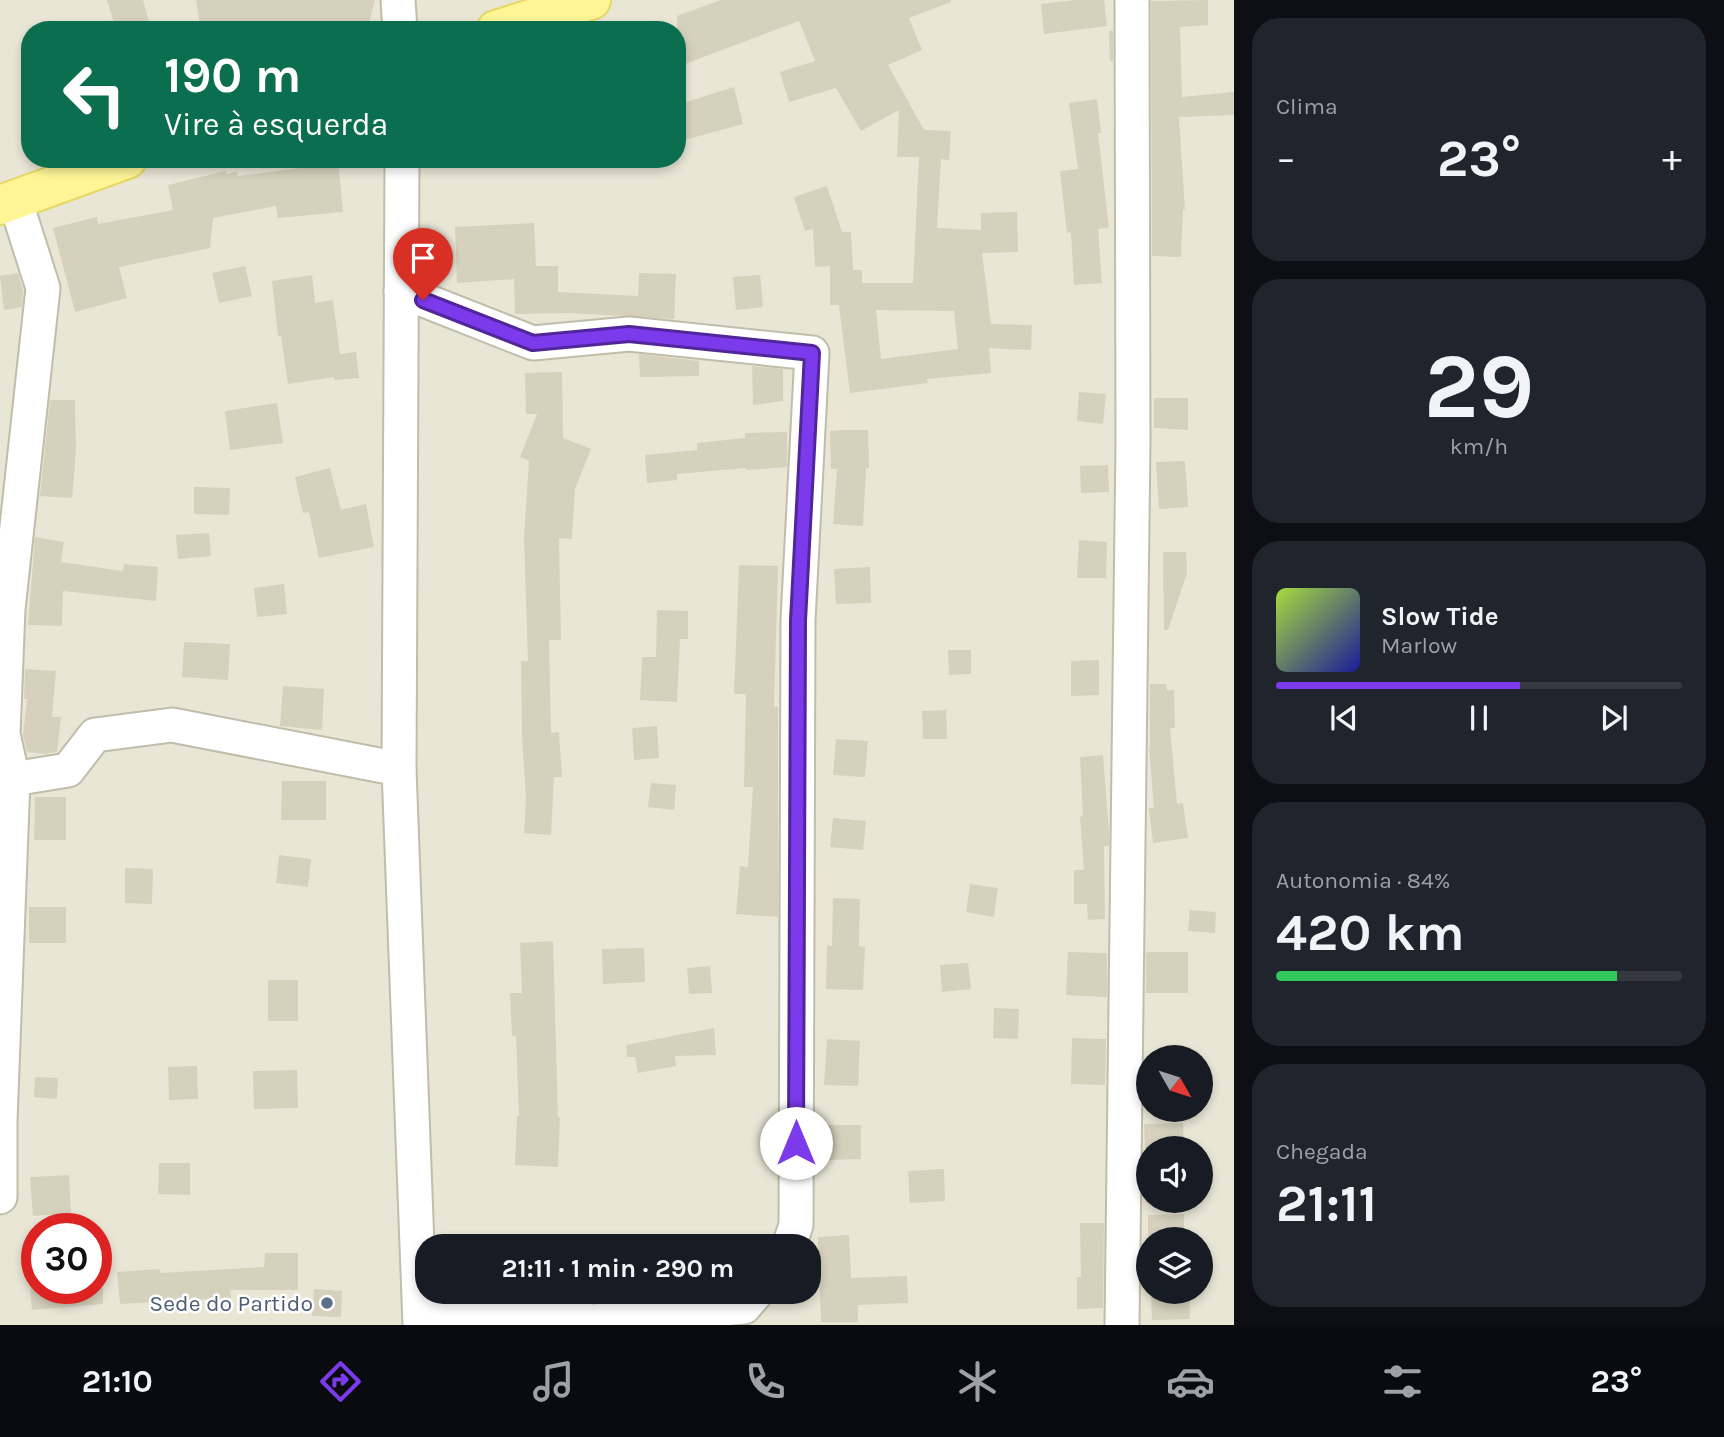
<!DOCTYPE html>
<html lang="pt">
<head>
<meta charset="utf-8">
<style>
  :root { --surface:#171b24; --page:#20242c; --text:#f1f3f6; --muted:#9ea1a6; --line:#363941; --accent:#7c3aed }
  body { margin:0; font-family:Karla,sans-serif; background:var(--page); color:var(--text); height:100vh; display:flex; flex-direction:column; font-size:26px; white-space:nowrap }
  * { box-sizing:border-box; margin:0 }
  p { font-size:23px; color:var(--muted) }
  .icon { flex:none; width:38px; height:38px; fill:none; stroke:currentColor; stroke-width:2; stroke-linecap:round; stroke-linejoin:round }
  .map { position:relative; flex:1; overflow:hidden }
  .details { display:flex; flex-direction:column; gap:18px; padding:18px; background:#0d0f14; width:490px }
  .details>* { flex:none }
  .banner { position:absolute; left:21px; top:21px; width:665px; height:147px; border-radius:28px; box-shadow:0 4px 10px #0003; background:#0b6e4f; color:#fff; overflow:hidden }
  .needle { width:46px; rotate:129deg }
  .tools { position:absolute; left:1136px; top:1045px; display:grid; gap:14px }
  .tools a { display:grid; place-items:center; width:77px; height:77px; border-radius:50%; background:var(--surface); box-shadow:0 4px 10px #0003; font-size:35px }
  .speed { position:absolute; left:21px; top:1213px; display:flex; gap:14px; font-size:35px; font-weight:700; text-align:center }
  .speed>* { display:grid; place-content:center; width:91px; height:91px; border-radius:50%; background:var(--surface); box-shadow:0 4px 10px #0003; line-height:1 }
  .speed .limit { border:10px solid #d22; background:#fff; color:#111 }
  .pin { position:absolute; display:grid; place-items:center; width:60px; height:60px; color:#fff; margin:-72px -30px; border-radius:50% 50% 50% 0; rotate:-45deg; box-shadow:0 0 7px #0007 }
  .pin .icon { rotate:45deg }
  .me { position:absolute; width:77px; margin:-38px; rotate:0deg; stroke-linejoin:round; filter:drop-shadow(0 0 5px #0008) }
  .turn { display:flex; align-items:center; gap:24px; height:147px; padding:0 28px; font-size:32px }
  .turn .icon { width:91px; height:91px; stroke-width:2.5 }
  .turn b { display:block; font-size:49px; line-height:60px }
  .big { font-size:52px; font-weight:700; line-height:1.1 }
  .details .card { flex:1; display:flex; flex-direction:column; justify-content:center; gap:10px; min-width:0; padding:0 24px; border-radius:28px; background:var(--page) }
  .details .dial { align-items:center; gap:0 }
  .dial b { font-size:91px; line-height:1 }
  .song { display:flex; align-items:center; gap:21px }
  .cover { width:84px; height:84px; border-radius:10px; background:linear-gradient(135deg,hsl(80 70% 55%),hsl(240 70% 35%)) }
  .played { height:7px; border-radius:4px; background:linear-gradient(90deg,var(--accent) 60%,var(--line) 60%) }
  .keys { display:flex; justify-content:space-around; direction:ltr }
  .heat { display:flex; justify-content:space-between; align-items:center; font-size:38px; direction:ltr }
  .charge { height:10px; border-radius:5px; background:linear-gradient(90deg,#34c759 84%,var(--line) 0) }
  .trip { position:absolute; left:415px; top:1234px; width:406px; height:70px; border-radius:28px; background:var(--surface); box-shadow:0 4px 10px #0003; font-weight:700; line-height:70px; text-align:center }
  .tabs { display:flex; height:112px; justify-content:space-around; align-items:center; background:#090b0e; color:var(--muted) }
  .tabs .icon { width:49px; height:49px }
  .tabs .active { color:var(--accent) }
  .tabs b { font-size:32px; color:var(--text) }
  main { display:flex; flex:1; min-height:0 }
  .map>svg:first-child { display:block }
  .residential { fill:#e9e6d6; fill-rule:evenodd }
  .building { fill:#d6d1bd; fill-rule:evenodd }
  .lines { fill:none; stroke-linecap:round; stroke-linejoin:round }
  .minor-casing { stroke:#c0bdaa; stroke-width:37 }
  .major-casing { stroke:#e7d864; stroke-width:42 }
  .minor { stroke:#fff; stroke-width:33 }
  .major { stroke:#fff597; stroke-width:38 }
  .route-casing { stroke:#51269a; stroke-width:18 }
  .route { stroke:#7c3aed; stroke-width:12 }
  .service-dot { fill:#5c6f8a; stroke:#fff; stroke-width:2.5 }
  .labels { text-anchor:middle; stroke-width:5; stroke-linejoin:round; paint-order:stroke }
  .service-label { font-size:23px; fill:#4e5e75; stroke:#fff; text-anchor:end }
</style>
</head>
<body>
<main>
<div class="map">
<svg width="1234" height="1325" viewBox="0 0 1234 1325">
  <rect width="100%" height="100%" fill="#f4f3e8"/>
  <path class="residential" d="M0,0H1234V1325H0ZM30,30H677V159H30ZM1148,1057H1200V1110H1148ZM1148,1148H1200V1200H1148ZM37,1228H96V1288H37ZM1148,1239H1200V1292H1148ZM427,1246H808V1292H427Z"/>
  <g class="building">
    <polygon points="107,0 143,0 150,25 134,30 116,30"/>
    <polygon points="196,0 375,0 367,30 201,30"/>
    <path d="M721,0H951V2L909,18L922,50L888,65L924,130L951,131L949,160L941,159L937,228L981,230V213L1017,212L1018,252L982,253L991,324L1032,325L1031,350L989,348L991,373L927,379L928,383L850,393L839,305H830V266L815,267L813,229L805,231L794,197L827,186L842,232H851L853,270H862V283H913L919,157H897L899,110L861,131L836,88L789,102L780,72L815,61L799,21L677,67V16ZM876,310L954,311L958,349L881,359Z"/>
    <polygon points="1076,0 1104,0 1107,26 1044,34 1041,4"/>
    <polygon points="1208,0 1208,25 1180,27 1182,97 1234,92 1234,115 1179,117 1185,210 1183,210 1181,257 1152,256 1151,1"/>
    <polygon points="1109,31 1113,31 1113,61 1110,61"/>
    <polygon points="734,87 743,124 677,142 677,105"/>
    <polygon points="1097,99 1101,133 1098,133 1109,228 1098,229 1102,283 1074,285 1071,232 1067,233 1060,171 1078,169 1069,103"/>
    <polygon points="313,159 338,159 343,212 278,218 276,206 213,218 210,248 119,267 127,298 75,312 53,228 97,217 98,224 173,210 168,185 226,171 226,174 237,172 238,176 314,166"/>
    <polygon points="534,223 536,266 558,266 558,292 638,296 639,273 676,274 674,319 572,313 515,314 514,279 457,283 455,227"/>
    <polygon points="245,266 252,296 219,303 212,273"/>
    <polygon points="18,273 23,290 22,307 4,310 0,276"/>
    <polygon points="312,275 315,303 333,300 340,354 356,352 359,378 334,380 334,377 288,384 281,336 278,336 272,281"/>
    <polygon points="760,275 763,307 736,310 733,277"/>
    <polygon points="639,354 699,361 699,376 640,377"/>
    <polygon points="752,366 783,369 783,401 753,405"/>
    <polygon points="562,372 563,438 591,449 575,489 572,539 559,538 561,640 549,640 551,733 559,732 562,777 554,777 551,835 524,833 526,798 522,735 521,661 528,661 524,537 529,461 520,457 537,414 526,414 525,373"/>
    <polygon points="1079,392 1106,394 1103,424 1077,421"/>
    <polygon points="1154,398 1188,398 1188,430 1154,428"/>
    <polygon points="50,400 75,400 76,451 72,498 40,496"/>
    <polygon points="277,403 283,443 230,450 225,411"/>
    <polygon points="842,430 868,430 869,468 866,468 863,526 833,524 837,469 831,469 830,431"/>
    <polygon points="787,432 787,467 747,470 746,468 677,474 677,480 647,483 645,455 697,450 697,443 745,438 745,433"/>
    <polygon points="1185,461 1188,507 1159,509 1156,462"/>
    <polygon points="1108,465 1109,492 1081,493 1080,466"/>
    <polygon points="330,468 341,510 366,504 374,547 319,558 309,512 303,513 295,477"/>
    <polygon points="194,487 230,488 229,515 194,514"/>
    <polygon points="209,533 211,556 178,559 176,535"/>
    <polygon points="35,537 64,542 61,562 123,571 124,564 158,567 156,601 63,591 62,626 28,625"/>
    <polygon points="1079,540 1107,542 1106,578 1077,578"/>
    <polygon points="1163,552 1186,552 1187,573 1168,630 1164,630"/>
    <polygon points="739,565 778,566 774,707 778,707 778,917 736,914 740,866 748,867 753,787 744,787 746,694 734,694"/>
    <polygon points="870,567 871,603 836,604 834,569"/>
    <polygon points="284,584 287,614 257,617 254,588"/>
    <polygon points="657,610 688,611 688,639 680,639 677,702 640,700 642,657 656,657"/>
    <polygon points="184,642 230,644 228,680 182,677"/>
    <polygon points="948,650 971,650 971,674 949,675"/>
    <polygon points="1099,660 1099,695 1071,696 1071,661"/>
    <polygon points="25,669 56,671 52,717 61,717 57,752 45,754 27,752 23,735 27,699 24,699"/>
    <polygon points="1150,684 1166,684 1167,690 1174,690 1175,728 1170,728 1177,804 1183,803 1188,838 1153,843 1149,808 1154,808 1149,747 1150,747"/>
    <polygon points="283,686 324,689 322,730 280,726"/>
    <polygon points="946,710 947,739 923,739 922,711"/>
    <polygon points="657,726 659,758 634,760 632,728"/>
    <polygon points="836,739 868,741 865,777 833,775"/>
    <polygon points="1103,755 1109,832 1109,846 1104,846 1105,919 1088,920 1087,904 1074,904 1074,870 1084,870 1080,817 1083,816 1080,757"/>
    <polygon points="282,781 326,781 326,820 281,820"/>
    <polygon points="651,783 676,785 674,810 648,807"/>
    <polygon points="35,797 66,797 66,840 34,840"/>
    <polygon points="833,818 866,821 863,850 830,847"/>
    <polygon points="279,855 311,859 308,887 276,883"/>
    <polygon points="125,868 153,869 152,904 125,903"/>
    <polygon points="970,884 998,888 994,917 966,912"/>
    <polygon points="833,898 860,899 859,946 865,947 863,990 826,989 827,945 832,946"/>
    <rect x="29" y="907" width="37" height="36"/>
    <polygon points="1190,910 1216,912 1215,933 1188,931"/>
    <polygon points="553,941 558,1117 560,1117 558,1167 515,1165 517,1116 519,1116 516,1036 512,1036 510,993 522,993 520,943"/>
    <polygon points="644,948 645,982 603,984 602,949"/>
    <polygon points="1068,952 1107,953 1107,997 1066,995"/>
    <polygon points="1149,952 1188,952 1188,993 1146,993 1146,953"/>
    <polygon points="968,963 971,989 942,992 940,965"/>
    <polygon points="710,966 712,993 689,994 687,968"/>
    <rect x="268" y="980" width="30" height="41"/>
    <polygon points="994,1008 1019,1009 1018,1039 993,1038"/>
    <polygon points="714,1028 716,1055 675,1056 676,1066 638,1073 635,1057 627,1057 626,1045"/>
    <polygon points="1072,1038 1106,1039 1105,1085 1071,1084"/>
    <polygon points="827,1039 860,1041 858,1086 824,1085"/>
    <polygon points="197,1066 198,1099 169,1100 168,1067"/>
    <polygon points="297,1070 298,1108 254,1109 253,1071"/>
    <polygon points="35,1077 58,1078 57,1099 34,1097"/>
    <polygon points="1183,1123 1184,1148 1145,1148 1144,1124"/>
    <polygon points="828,1125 861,1125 861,1159 827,1160"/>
    <polygon points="159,1163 190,1163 190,1195 158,1194"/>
    <polygon points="944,1169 945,1201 910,1203 908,1171"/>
    <polygon points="69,1175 71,1213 33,1216 30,1177"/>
    <polygon points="1184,1214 1184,1239 1148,1239 1148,1215"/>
    <polygon points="1080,1223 1104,1223 1103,1308 1077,1309 1077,1277 1081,1277"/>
    <polygon points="849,1235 851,1278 907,1276 908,1303 858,1305 858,1322 821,1322 818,1237"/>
    <polygon points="265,1253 298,1253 298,1290 230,1290 231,1298 120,1304 117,1272 160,1269 160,1273 264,1267"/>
    <polygon points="30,1288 103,1288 103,1304 32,1310"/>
    <polygon points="314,1289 342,1291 341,1317 312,1316"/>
    <polygon points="518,1292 552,1292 553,1298 519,1296"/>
    <polygon points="1151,1292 1189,1292 1190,1319 1152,1320"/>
  </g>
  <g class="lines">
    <defs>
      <g id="minor">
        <polyline points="398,0 400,30"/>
        <polyline points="402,159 399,769 420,1325"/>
        <polyline points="401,291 533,343 629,334 812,353 798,620 796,1225 789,1246"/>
        <polyline points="13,779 68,770 95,735 172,725 399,769"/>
        <polyline points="0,1197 0,1121 13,779 3,734 8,609 43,288 15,200"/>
        <polyline points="420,1307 594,1321 744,1307 757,1292"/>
        <polyline points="1122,1325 1133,442 1132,0"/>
      </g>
      <g id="major">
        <polyline points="496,30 591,0"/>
        <polyline points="0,205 127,159"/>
      </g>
    </defs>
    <use href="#minor" class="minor-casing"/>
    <use href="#major" class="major-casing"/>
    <use href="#minor" class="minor"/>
    <use href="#major" class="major"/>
  </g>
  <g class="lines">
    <defs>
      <polyline id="route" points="423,300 533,343 629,334 812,353 798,621 796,1143"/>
    </defs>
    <use href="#route" class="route-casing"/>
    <use href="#route" class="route"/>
  </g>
  <circle class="service-dot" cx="327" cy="1303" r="7"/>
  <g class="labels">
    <g class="service-label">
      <text x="313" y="1311">Sede do Partido</text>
    </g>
  </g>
</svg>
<div class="tools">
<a><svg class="needle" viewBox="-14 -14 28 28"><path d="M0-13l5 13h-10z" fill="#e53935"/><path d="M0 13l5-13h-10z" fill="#9ea1a6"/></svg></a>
<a><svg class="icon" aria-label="sound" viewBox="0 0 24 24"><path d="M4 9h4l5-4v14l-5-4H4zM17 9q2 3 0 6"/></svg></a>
<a><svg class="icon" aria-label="layers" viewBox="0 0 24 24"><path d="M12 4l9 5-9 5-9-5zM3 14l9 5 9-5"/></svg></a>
</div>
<div class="speed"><div class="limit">30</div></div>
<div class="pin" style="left:423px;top:300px;background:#d93025"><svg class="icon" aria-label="arrive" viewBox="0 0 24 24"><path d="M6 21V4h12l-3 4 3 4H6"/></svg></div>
<svg class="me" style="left:796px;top:1143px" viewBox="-20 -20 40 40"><circle r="19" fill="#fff"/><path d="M0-13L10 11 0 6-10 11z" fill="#7c3aed"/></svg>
<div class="trip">21:11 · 1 min · 290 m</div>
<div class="banner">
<div class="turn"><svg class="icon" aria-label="left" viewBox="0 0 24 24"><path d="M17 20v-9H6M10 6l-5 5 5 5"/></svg><div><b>190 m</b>Vire à esquerda</div></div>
</div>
</div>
<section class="details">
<div class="card"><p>Clima</p>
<div class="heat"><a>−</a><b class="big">23°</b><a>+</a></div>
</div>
<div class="card dial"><b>29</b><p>km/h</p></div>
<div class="card">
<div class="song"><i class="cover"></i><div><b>Slow Tide</b><p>Marlow</p></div></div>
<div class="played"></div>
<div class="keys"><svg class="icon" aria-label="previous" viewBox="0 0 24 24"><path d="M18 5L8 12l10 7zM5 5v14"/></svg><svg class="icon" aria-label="pause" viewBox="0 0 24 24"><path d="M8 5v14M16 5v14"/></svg><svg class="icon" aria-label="next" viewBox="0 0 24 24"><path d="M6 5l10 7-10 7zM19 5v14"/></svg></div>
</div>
<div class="card"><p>Autonomia · 84%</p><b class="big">420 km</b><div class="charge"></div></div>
<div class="card"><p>Chegada</p><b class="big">21:11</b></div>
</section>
</main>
<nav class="tabs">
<b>21:10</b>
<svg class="icon active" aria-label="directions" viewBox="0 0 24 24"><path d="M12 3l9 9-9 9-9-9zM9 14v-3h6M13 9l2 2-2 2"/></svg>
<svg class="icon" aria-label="music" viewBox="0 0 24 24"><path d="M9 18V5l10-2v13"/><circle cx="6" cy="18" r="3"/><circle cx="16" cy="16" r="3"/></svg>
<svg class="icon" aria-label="phone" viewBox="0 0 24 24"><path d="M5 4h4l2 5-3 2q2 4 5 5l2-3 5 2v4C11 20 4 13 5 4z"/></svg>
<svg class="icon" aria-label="climate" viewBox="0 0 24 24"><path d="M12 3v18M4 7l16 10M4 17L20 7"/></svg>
<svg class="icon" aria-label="car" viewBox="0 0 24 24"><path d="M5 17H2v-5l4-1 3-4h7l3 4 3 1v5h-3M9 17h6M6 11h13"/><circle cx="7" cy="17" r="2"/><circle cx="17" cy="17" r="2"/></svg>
<svg class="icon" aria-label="filters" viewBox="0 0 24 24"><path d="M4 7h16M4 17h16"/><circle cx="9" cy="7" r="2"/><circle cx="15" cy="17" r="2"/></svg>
<b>23°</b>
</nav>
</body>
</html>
